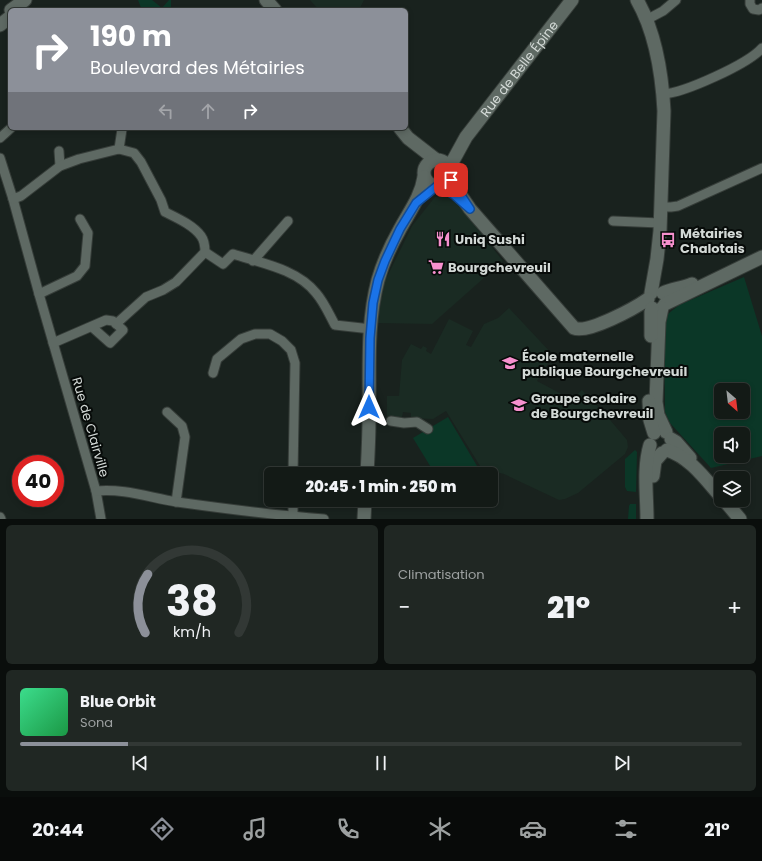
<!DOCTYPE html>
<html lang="fr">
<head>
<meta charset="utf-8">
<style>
  :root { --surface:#131a16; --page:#202723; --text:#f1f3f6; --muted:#9da1a1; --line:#323835; --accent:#8c9099 }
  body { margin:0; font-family:Poppins,sans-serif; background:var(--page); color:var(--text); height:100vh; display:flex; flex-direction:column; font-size:15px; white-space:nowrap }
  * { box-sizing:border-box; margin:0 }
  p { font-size:13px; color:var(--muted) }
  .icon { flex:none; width:22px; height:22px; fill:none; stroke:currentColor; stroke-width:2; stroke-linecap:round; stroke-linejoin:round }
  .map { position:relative; height:519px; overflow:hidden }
  .side { display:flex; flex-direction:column; gap:6px; padding:6px; background:#0a0e0c; flex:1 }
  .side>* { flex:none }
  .banner { position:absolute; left:8px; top:8px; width:400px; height:122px; border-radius:6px; box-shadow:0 2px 6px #0003,0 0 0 1px var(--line); background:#8c9099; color:#fff; overflow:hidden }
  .needle { width:26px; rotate:152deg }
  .fabs { position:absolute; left:714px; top:383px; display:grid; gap:8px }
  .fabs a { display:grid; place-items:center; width:36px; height:36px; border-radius:6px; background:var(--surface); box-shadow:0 2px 6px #0003,0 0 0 1px var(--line); font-size:20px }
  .speed { position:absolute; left:12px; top:455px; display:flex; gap:8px; font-size:20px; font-weight:700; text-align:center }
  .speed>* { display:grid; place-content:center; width:52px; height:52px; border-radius:50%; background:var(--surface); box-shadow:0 2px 6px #0003,0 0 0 1px var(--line); line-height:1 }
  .speed .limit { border:6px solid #d22; background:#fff; color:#111 }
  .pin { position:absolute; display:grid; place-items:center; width:34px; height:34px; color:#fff; margin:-17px; border-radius:8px; box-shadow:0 2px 6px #0006 }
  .me { position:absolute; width:44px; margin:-22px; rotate:0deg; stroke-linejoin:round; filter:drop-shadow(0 0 3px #0008) }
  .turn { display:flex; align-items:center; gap:14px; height:84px; padding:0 16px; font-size:18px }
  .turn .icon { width:52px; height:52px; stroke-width:2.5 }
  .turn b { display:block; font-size:28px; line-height:34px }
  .lanes { display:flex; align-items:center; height:38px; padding:0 16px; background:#0003; justify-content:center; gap:20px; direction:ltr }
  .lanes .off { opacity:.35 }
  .big { font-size:30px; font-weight:800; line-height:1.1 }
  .side .card { flex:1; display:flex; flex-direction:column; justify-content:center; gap:6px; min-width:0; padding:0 14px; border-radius:6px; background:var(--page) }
  .side .dial { align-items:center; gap:0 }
  .dial svg { height:104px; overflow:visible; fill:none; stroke:var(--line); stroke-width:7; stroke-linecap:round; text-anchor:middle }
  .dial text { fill:var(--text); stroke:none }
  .song { display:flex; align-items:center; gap:12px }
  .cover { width:48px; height:48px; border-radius:6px; background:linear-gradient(135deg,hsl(150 70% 55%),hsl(140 70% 35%)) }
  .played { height:4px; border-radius:2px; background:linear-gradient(90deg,var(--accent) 15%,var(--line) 15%) }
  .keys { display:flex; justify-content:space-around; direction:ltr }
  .heat { display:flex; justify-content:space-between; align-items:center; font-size:22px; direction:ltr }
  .side .tiles { flex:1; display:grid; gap:6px; grid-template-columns:1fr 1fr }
  .card:last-child { grid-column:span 2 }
  .trip { position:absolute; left:264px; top:467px; width:234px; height:40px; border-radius:6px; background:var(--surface); box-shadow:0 2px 6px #0003,0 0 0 1px var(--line); font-weight:800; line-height:40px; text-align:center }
  .dock { display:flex; height:64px; justify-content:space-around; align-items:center; background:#080a09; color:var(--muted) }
  .dock .icon { width:28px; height:28px }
  .dock .current { color:var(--accent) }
  .dock b { font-size:18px; color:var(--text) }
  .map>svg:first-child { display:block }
  .built { fill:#1a2b23 }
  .green { fill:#0b3727; fill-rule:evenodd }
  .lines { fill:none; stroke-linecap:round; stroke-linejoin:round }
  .street-casing { stroke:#363d39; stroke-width:11 }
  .secondary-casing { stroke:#363d39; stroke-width:15 }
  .street { stroke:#5e6963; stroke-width:9 }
  .secondary { stroke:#5e6963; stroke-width:13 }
  .route-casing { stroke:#114b97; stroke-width:10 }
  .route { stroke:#1a73e8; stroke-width:7 }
  .labels { text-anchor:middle; stroke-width:4; stroke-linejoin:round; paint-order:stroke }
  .street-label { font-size:13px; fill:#d3d9d6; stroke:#070b09 }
  .poi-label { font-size:13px; font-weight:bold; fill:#d3d9d6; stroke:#070b09; text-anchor:start }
</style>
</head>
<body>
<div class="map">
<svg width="762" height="519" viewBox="0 0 762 519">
  <rect width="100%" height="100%" fill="#19221e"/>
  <g class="built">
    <polygon points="310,0 364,0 359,10 319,10"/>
    <polygon points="450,195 503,261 432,324 377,323 385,281 412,226 435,197"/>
    <polygon points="509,308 553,355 537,381 567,397 569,396 573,398 582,390 605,414 627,440 628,447 625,454 578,493 565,499 559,500 504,474 496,472 491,475 485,474 446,411 433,419 411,418 411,413 403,412 402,417 387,417 387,396 399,396 402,360 411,344 421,349 423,346 427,348 426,351 431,354 449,319 473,331 466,345 471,347 484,324 498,318"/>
  </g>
  <g class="green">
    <polygon points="138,0 152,0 162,8 169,0 171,0 171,8 167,10 142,10"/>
    <path d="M744,277L762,336V456L711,468L670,423L665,412L664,323L668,314L679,305ZM721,390H743V412H721ZM721,434H743V456H721Z"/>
    <polygon points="448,417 480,471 476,474 435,474 413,438"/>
    <polygon points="635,450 637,452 636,492 627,491 625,487 625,459"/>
    <polygon points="630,504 636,504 636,519 628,519 629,506"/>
  </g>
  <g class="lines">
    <defs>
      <g id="street">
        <polyline points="750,0 750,4 753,9 759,10 762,8"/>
        <polyline points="646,20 663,11 676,0"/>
        <path d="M663,94C684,93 748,64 762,48"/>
        <polyline points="0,138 11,128"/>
        <polyline points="119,149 122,129"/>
        <polyline points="59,151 60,166"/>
        <polyline points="0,158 13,199 39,294 96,491 101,519"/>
        <path d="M13,199L21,196L60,166L79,159L119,149L134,153L141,162L161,200L165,212C177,218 193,225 201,236C204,240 205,246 205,252L176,282L163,290L146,297L116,324"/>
        <polyline points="661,207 671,207 678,206 762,168"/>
        <polyline points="613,221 660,223"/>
        <path d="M205,252L223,264L233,254C261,263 297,269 316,293C324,302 329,314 335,325L371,329"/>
        <polyline points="253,261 288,221"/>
        <polyline points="39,294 77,276 85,266 88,233 80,219"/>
        <polyline points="53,343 106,320 113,321 123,330 110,343 92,327"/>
        <polyline points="213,373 217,359 241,339 255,334 270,334 282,341 291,350 295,363 293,474"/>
        <polyline points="167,412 182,426 185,437 176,502"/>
        <polyline points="391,421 404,423 417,422 428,429"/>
        <path d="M96,491C123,488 151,498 177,502C226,509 275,515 324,519"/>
        <polyline points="0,517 1,519"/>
        <polyline points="293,517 293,500"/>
      </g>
      <g id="secondary">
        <polyline points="266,0 275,10"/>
        <path d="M637,0C656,33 662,74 664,111L660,231L657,259L651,293"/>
        <polyline points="11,10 25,0"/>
        <polyline points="0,25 10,17"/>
        <polyline points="400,128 408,138 435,159"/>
        <circle cx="437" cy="173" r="13"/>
        <path id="s1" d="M449,168L466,137L572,0"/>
        <path d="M449,177L453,184L470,209L574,328C588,334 635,308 648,299"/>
        <path d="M663,293C672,289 682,288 692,284"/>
        <polyline points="665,304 762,257"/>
        <polyline points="662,308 659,322 656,402 658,415 666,432"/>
        <polyline points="651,336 651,312 652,308"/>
        <polyline points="649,401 650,420 654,433"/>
        <polyline points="671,439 676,442 690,458"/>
        <path d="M667,450C690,457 706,480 721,497"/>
        <path d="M367,474C368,456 369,437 369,419C370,373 366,325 378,280C383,262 391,245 400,229C409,212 421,197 424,177"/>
        <polyline points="653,476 655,461 662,453"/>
        <polyline points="724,500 740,519"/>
        <polyline points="364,519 365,500"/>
        <path d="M647,519C647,495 643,468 650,445"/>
      </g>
    </defs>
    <use href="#street" class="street-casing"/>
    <use href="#secondary" class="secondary-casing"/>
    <use href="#street" class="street"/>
    <use href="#secondary" class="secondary"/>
  </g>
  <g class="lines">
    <defs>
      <polyline id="route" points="369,407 370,338 373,303 378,280 385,261 400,229 416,203 437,186 440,186 454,195 470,209 451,180"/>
    </defs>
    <use href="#route" class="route-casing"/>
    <use href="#route" class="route"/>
  </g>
  <defs>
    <symbol id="restaurant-bare" viewBox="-9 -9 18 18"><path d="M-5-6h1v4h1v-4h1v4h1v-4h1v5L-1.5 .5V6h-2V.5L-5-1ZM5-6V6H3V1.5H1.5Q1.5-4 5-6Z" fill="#f790ce" stroke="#070b09" stroke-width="2.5" paint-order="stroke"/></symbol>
    <symbol id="bus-bare" viewBox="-9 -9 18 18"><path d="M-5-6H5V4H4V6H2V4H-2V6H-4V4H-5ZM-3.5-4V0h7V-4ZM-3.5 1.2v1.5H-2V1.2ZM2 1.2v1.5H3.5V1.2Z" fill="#f790ce" stroke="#070b09" stroke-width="2.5" paint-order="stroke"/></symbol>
    <symbol id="supermarket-bare" viewBox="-9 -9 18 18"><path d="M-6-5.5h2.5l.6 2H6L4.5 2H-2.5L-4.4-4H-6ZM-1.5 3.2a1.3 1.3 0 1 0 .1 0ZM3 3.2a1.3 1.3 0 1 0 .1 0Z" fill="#f790ce" stroke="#070b09" stroke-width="2.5" paint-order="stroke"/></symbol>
    <symbol id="school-bare" viewBox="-9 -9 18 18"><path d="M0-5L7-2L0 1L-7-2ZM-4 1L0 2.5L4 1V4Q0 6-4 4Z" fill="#f790ce" stroke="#070b09" stroke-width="2.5" paint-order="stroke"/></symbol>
  </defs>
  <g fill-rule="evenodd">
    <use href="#restaurant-bare" x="432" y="228" width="22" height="22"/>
    <use href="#bus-bare" x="657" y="229" width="22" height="22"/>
    <use href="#supermarket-bare" x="425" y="256" width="22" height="22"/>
    <use href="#school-bare" x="499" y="352" width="22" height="22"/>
    <use href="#school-bare" x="508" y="394" width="22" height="22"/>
  </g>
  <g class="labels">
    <g class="street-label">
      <text dy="5" stroke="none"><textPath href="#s1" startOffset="122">Rue de Belle Épine</textPath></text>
      <text transform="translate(91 427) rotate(74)" y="5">Rue de Clairville</text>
    </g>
    <g class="poi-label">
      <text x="680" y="238">Métairies<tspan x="680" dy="15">Chalotais</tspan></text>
      <text x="455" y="244">Uniq Sushi</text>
      <text x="448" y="272">Bourgchevreuil</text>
      <text x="522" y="361">École maternelle<tspan x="522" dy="15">publique Bourgchevreuil</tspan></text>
      <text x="531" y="403">Groupe scolaire<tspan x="531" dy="15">de Bourgchevreuil</tspan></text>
    </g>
  </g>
</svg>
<div class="fabs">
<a><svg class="needle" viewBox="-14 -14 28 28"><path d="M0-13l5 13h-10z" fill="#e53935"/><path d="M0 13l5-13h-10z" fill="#9da1a1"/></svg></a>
<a><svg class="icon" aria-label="sound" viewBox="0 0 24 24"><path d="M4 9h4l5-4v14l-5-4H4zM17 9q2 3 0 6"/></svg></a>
<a><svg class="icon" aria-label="layers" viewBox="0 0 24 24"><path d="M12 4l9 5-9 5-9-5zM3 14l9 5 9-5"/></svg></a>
</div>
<div class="speed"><div class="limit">40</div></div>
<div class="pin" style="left:451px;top:180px;background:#d93025"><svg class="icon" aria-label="arrive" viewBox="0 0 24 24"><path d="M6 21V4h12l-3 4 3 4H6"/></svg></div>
<svg class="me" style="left:369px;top:407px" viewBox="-20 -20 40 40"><path d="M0-17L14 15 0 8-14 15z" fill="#1a73e8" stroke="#fff" stroke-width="4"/></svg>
<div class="trip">20:45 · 1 min · 250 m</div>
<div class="banner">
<div class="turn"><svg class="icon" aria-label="right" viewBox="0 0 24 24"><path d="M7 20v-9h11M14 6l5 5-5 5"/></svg><div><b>190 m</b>Boulevard des Métairies</div></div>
<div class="lanes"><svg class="icon off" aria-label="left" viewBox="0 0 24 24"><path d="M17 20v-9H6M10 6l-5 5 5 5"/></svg><svg class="icon off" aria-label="ahead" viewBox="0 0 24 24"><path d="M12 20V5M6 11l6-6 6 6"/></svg><svg class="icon" aria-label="right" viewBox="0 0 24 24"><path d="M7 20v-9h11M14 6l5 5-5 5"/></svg></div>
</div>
</div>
<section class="side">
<div class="tiles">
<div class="card dial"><svg viewBox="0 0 100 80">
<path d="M14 69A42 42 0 1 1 86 69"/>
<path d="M14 69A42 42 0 0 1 16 24" stroke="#8c9099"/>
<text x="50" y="56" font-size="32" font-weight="700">38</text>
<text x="50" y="72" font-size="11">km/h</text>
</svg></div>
<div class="card"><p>Climatisation</p>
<div class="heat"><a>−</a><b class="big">21°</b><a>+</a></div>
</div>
<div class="card">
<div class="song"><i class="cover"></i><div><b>Blue Orbit</b><p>Sona</p></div></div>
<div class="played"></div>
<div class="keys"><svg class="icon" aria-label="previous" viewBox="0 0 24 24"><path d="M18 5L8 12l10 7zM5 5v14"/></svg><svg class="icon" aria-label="pause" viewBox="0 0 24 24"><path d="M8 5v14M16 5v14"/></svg><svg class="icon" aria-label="next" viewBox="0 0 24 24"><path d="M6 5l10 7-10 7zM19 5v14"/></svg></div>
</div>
</div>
</section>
<nav class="dock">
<b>20:44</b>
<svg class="icon current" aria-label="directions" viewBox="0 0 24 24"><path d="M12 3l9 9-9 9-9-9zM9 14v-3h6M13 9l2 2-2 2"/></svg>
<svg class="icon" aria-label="music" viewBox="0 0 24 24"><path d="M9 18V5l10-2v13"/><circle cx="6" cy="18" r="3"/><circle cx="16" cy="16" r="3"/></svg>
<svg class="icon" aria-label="phone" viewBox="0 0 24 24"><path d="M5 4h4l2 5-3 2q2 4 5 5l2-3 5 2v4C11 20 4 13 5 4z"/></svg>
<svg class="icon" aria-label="climate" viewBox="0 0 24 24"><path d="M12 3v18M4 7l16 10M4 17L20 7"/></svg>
<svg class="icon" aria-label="car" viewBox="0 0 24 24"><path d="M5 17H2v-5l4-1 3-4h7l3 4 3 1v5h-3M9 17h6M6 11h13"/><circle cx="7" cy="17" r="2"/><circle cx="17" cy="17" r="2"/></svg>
<svg class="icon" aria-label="filters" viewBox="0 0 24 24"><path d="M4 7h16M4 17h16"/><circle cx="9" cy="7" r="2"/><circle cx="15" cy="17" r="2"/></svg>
<b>21°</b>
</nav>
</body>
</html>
